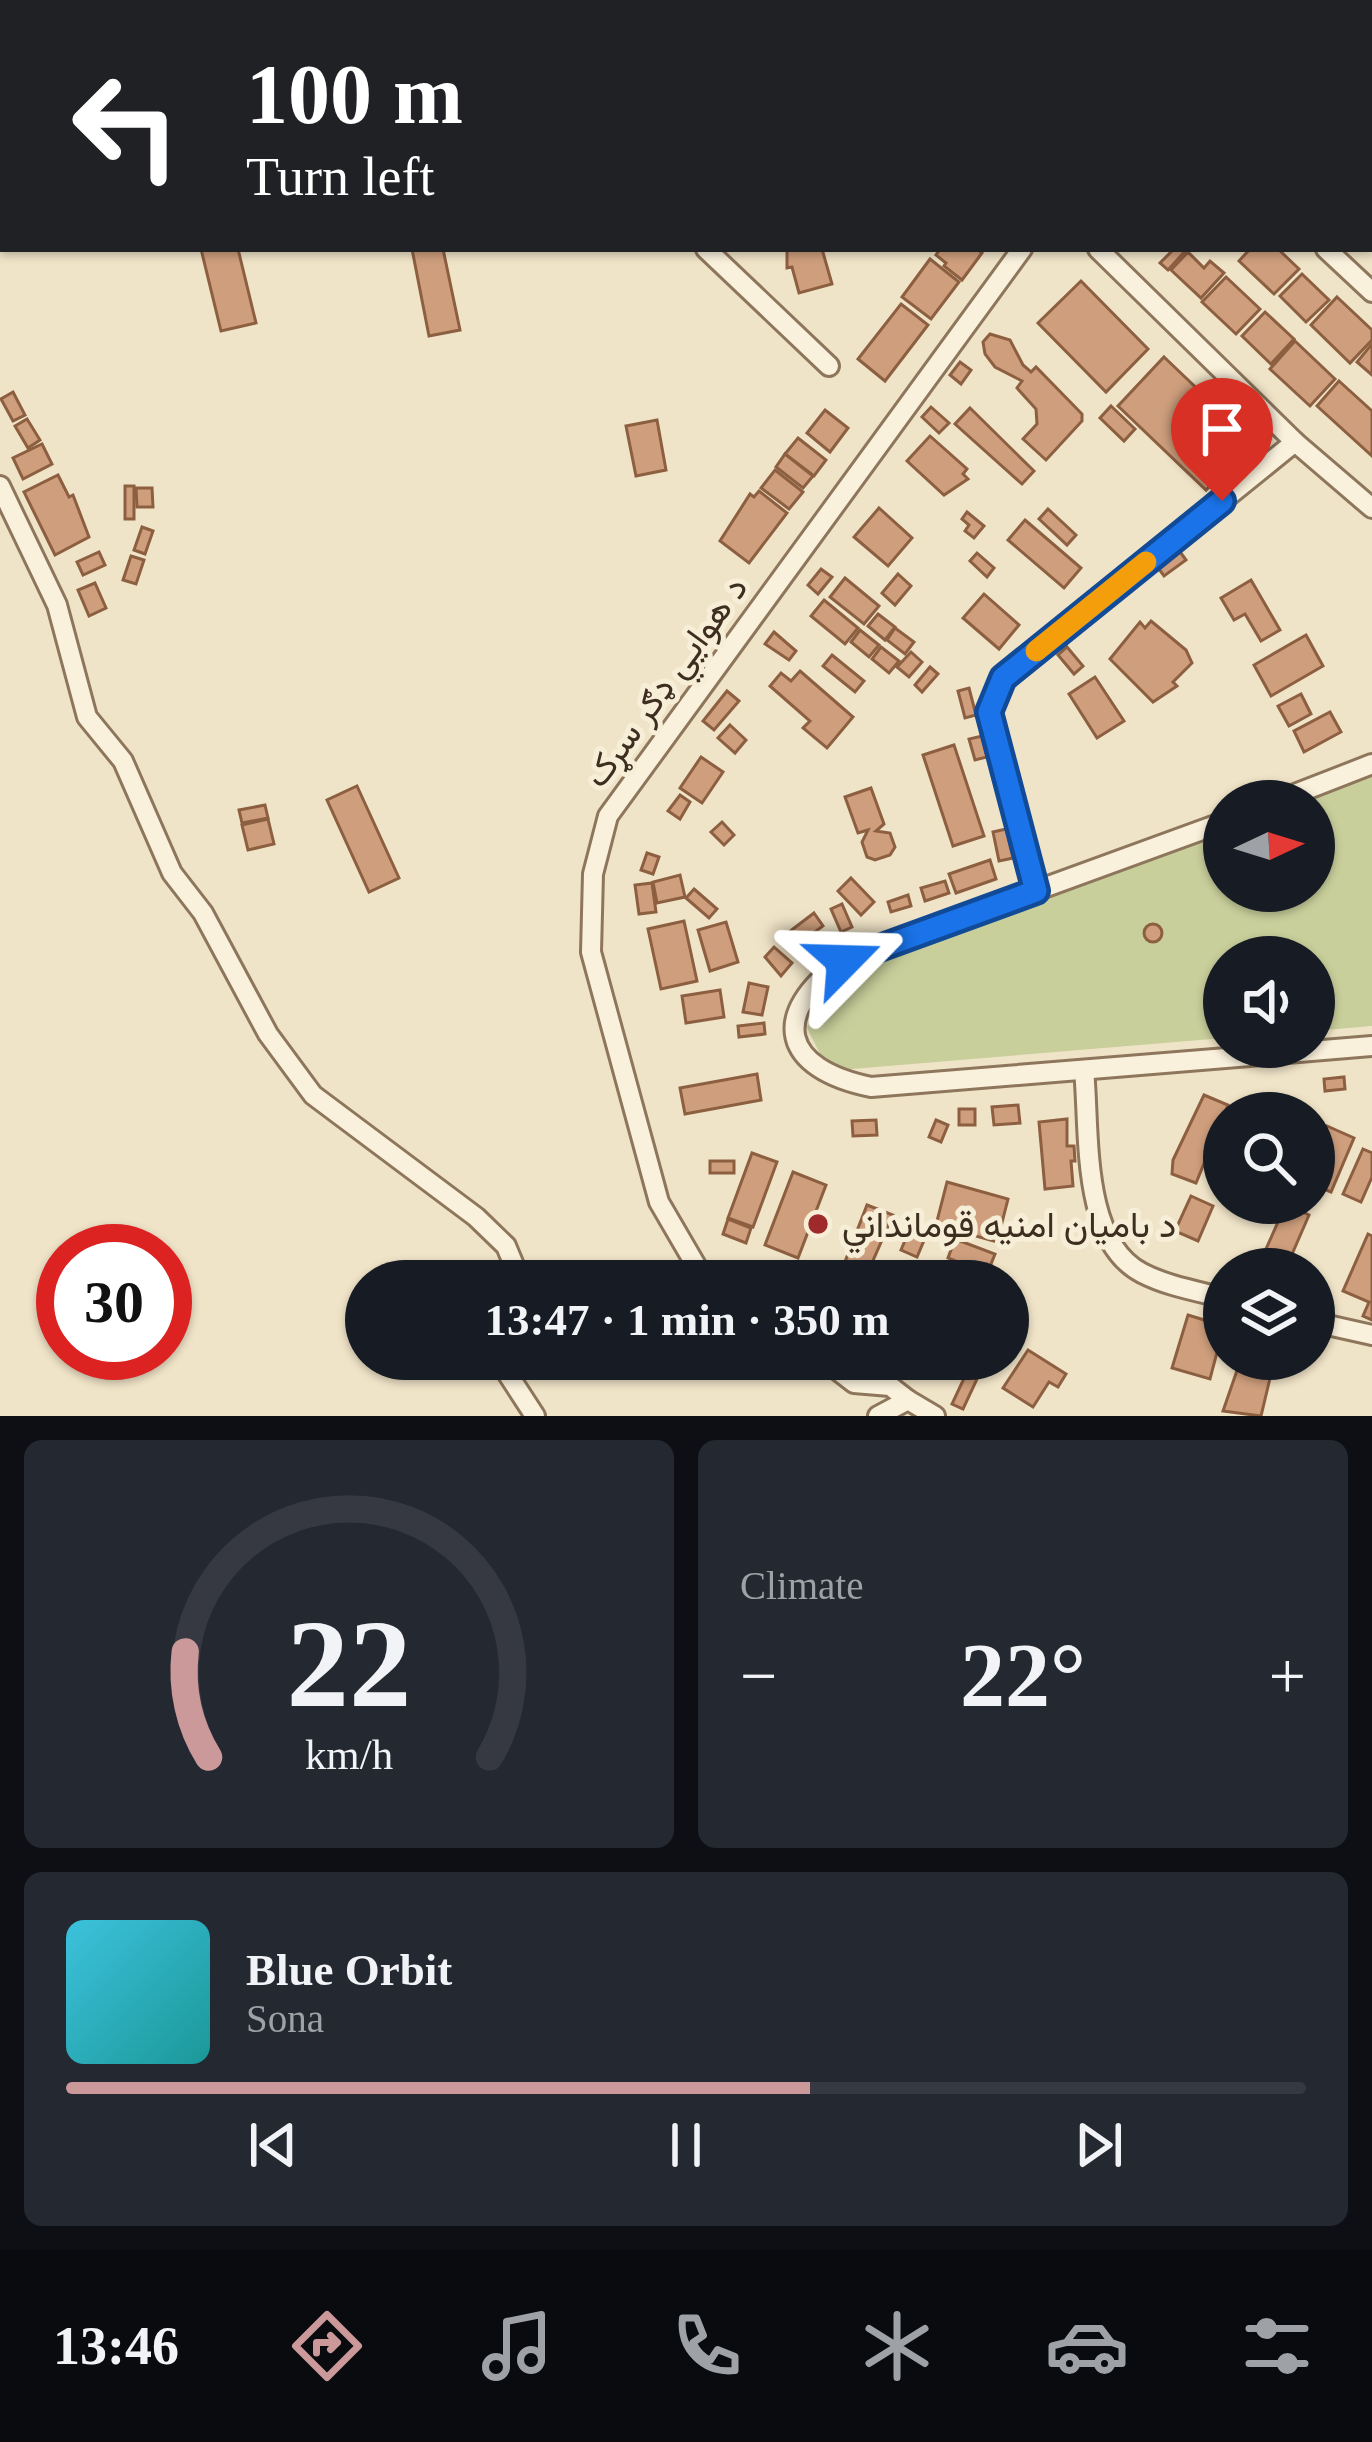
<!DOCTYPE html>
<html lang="en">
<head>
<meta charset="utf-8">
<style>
  :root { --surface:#171b24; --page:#242831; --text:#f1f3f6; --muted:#9ea1a6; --line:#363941; --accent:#cc999b }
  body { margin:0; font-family:"Times New Roman",Vazirmatn,serif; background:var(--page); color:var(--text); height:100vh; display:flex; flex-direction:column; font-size:45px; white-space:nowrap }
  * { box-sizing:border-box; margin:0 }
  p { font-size:39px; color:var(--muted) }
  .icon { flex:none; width:66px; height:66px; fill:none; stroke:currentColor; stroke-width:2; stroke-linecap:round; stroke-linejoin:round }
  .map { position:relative; height:1416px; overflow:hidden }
  .sheet { display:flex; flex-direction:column; gap:24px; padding:24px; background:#0d0f14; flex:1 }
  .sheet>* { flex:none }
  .banner { position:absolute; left:0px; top:0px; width:1374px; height:252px; box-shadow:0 3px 9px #0004; background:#202124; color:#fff; overflow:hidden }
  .needle { width:78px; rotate:86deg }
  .fabs { position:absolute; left:1203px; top:780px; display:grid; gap:24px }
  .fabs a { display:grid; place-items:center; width:132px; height:132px; border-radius:50%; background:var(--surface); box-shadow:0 3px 9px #0004; font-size:60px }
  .speed { position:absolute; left:36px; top:1224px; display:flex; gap:24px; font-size:60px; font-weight:700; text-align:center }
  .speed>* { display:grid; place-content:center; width:156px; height:156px; border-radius:50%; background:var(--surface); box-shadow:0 3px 9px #0004; line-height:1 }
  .speed .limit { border:18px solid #d22; background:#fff; color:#111 }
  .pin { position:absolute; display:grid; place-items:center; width:102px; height:102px; color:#fff; margin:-123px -51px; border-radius:50% 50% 50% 0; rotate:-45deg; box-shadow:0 0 12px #0007 }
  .pin .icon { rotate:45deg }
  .me { position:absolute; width:132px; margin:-66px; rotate:68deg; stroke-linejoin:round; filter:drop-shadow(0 0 9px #0008) }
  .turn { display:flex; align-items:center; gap:42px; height:252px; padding:0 48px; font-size:54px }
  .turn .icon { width:156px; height:156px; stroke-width:2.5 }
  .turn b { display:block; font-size:84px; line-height:102px }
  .big { font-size:90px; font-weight:800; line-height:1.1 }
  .sheet .card { flex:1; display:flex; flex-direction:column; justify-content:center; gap:18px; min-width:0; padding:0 42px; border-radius:18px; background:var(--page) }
  .sheet .dial { align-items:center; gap:0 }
  .dial svg { height:312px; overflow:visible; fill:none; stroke:var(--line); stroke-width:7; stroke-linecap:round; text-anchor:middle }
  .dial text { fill:var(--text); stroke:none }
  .song { display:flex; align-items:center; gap:36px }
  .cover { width:144px; height:144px; border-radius:18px; background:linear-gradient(135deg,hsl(190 70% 55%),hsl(180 70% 35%)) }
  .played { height:12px; border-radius:6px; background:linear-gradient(90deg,var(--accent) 60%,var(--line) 60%) }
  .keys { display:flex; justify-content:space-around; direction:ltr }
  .heat { display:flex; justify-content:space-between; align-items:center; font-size:66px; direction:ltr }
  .sheet .tiles { flex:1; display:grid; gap:24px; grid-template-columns:1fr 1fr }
  .card:last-child { grid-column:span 2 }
  .trip { position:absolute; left:345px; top:1260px; width:684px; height:120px; border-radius:60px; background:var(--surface); box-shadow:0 3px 9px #0004; font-weight:800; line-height:120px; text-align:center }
  .tab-bar { display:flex; height:192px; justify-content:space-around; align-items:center; background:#090b0e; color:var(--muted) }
  .tab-bar .icon { width:84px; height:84px }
  .tab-bar .on { color:var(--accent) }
  .tab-bar b { font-size:54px; color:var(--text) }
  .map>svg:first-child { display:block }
  .green { fill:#c9cf9b }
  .building { fill:#cf9f7d; stroke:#8d5f41; stroke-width:3 }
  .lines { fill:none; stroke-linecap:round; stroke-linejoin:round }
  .minor-casing { stroke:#8d765c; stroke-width:24 }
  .minor { stroke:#faf1dc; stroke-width:18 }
  .route-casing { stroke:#114b97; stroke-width:30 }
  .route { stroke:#1a73e8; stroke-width:21 }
  .slow { stroke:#f59e0b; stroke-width:21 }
  .poi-dot { fill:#9e2a2b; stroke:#f7eed8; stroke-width:4.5 }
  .labels { text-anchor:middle; stroke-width:10; stroke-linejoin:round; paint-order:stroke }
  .street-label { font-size:36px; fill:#3d2e20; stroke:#f7eed8 }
  .poi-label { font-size:36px; fill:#3d2e20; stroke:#f7eed8; text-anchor:start }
</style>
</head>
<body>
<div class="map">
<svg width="1372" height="1416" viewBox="0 0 1372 1416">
  <rect width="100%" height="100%" fill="#f0e4c8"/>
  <polygon class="green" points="1372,776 1372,1026 1314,1031 1314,957 1224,957 1224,1038 840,1070 823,1060 807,1028 818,996 859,968 1224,832 1224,891 1314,891 1314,801 1305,801"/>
  <g class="building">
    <polygon points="201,249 238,249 256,323 221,331"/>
    <polygon points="412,249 443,249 460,330 429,336"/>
    <polygon points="787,249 822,249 832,284 799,293 792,267 787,268"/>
    <polygon points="940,249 977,249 982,253 962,280 944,266 946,263 936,255"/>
    <polygon points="1174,249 1187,249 1168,270 1160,263"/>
    <polygon points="1250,249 1278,249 1299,269 1274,294 1239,261"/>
    <polygon points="1188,252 1204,268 1210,261 1224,273 1201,298 1171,270"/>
    <polygon points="930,259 959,282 931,319 902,297"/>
    <polygon points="1302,274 1329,300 1306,322 1280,296"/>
    <polygon points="1226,277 1260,309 1236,334 1202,302"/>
    <polygon points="1081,281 1148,349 1106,392 1038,323"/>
    <polygon points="1337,297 1372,330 1372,340 1350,363 1311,325"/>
    <polygon points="901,304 928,325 885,381 858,359"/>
    <polygon points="1265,312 1294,339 1271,364 1242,336"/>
    <polygon points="990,334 1010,340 1023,365 1031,372 1036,367 1082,414 1082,421 1046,460 1023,439 1037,424 1036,409 1017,388 1022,381 995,367 985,354 983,342"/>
    <polygon points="1295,341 1335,379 1310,406 1270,369"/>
    <polygon points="1372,344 1372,375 1357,362"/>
    <polygon points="1164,357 1252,441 1206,490 1118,406"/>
    <polygon points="960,362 971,370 961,384 950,375"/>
    <polygon points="1339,381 1372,411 1372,456 1317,406"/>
    <polygon points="13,392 25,415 13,421 1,399"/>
    <polygon points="1111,406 1135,429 1124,441 1100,418"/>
    <polygon points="931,407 949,423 939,433 922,417"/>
    <polygon points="970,408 1034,471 1022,484 955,424"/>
    <polygon points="825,410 848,428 830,452 807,433"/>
    <polygon points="27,419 40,440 28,448 15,426"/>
    <polygon points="657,420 666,470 636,476 626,426"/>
    <polygon points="930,436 967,469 963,474 968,479 944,495 907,461"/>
    <polygon points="798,438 826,460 814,476 785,454"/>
    <polygon points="42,444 52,464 23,479 13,458"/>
    <polygon points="785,454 813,476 803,488 776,467"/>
    <polygon points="775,470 803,492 789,509 761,488"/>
    <polygon points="58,475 69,497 73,495 89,537 55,555 24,492"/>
    <rect x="125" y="486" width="9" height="33"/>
    <polygon points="136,488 152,488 153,507 137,507"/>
    <polygon points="759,491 787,513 749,563 720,541 750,494 754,497"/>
    <polygon points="879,508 912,538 888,566 854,537"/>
    <polygon points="1048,509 1076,535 1067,545 1039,519"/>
    <polygon points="967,512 984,526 974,538 965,531 969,525 962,519"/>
    <polygon points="1025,520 1081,568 1064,588 1008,540"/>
    <polygon points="142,527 153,531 145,554 134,550"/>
    <polygon points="1178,549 1186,560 1164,576 1156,565"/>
    <polygon points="99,552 105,565 83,575 77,562"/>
    <polygon points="977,553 994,568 987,577 970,561"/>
    <polygon points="131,556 144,560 136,584 123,580"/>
    <polygon points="821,569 832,577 818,594 808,585"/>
    <polygon points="898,574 911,586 895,605 882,593"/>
    <polygon points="845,578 879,606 864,624 830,597"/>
    <polygon points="1251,580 1280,630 1261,641 1245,614 1234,620 1221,598"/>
    <polygon points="95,583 106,608 89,616 78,590"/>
    <polygon points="984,594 1019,625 999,649 963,618"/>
    <polygon points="824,600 858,628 845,644 811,616"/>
    <polygon points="878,614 895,627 885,640 868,626"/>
    <polygon points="1151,621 1186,650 1192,663 1173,682 1177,686 1153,702 1110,659 1140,622 1145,628"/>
    <polygon points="895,628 914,642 905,654 887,640"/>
    <polygon points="860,630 879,645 869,657 851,642"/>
    <polygon points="774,632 796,651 789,660 765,644"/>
    <polygon points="1306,635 1323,666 1271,696 1254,665"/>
    <polygon points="881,647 899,661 889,673 872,659"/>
    <polygon points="1067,647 1083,666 1074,674 1058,655"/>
    <polygon points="911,652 922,662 909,677 897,667"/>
    <polygon points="832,655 864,681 855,692 823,666"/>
    <polygon points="930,667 938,674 922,692 915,685"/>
    <polygon points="800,671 853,717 827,748 803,728 810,721 770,686 781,673 791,681"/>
    <polygon points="1095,677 1124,721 1097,738 1069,694"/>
    <polygon points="969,688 976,715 965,718 958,691"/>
    <polygon points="727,691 739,701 714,730 703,721"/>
    <polygon points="1301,694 1311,714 1289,726 1278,706"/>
    <polygon points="1330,712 1341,732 1304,752 1294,731"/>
    <polygon points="730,725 746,740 735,753 718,738"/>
    <polygon points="982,736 987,757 975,760 969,739"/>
    <polygon points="954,745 984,836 953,846 923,755"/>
    <polygon points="701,757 723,772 702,803 680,788"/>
    <polygon points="357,786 399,878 369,892 327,800"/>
    <polygon points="871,788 884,824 876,831 890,833 895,847 890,855 875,860 867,857 862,842 868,830 858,833 845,797"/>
    <polygon points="680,795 690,802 680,819 668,811"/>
    <polygon points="265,805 268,818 242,823 239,810"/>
    <polygon points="268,819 274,844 248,850 242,825"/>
    <polygon points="722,822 734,835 724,845 711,832"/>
    <polygon points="1006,829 1013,858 999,861 993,832"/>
    <polygon points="647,853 659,857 653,874 641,870"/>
    <polygon points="990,860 996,879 956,893 949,874"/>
    <polygon points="680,875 685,897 657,903 653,882"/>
    <polygon points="851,878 874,902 861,915 838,891"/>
    <polygon points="945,881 949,893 925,901 921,888"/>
    <polygon points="652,883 656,912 639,914 635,885"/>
    <polygon points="694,889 717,909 709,918 686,898"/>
    <polygon points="908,895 911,906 891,912 888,902"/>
    <polygon points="842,904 852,927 841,932 831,909"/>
    <polygon points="814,913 823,926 790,950 781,938"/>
    <polygon points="684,921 697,981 661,989 648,929"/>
    <polygon points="726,922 738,962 710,971 698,930"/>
    <circle cx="1153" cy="933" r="9"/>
    <polygon points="774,947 792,963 781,976 765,957"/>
    <polygon points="749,983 768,987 762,1015 743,1012"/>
    <polygon points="720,990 724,1017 686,1023 682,996"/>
    <polygon points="764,1023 765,1034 739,1037 738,1026"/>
    <polygon points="757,1074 761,1100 685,1114 680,1088"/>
    <polygon points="1344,1077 1345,1089 1325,1091 1324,1079"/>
    <polygon points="1204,1095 1228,1105 1196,1183 1172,1174 1173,1160"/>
    <polygon points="1018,1105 1020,1123 994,1125 992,1107"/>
    <rect x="959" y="1109" width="16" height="16"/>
    <polygon points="1067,1119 1067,1146 1074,1146 1075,1161 1071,1161 1073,1186 1045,1189 1039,1122"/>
    <polygon points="876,1120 877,1135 853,1136 852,1121"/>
    <polygon points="936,1120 948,1125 941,1142 929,1137"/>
    <polygon points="1327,1126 1354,1138 1331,1192 1314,1185 1314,1146"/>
    <polygon points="1363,1149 1372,1153 1372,1177 1361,1202 1343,1194"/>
    <polygon points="752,1153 777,1162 753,1227 728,1218"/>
    <rect x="710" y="1161" width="24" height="12"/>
    <polygon points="793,1172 826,1185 798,1258 765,1245"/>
    <polygon points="947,1182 1008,1199 997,1242 936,1225"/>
    <polygon points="1191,1196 1213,1206 1198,1241 1175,1231"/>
    <polygon points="1286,1204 1309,1215 1286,1268 1262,1258"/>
    <polygon points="867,1205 893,1215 864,1281 841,1272"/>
    <polygon points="728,1219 751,1228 746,1243 723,1234"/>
    <polygon points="912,1224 928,1231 917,1257 901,1250"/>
    <polygon points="1368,1234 1372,1236 1372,1320 1363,1316 1369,1302 1343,1291"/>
    <polygon points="955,1239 995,1254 987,1274 948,1258"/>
    <polygon points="953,1263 980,1274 977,1281 945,1281"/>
    <polygon points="796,1266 832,1281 790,1281"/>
    <polygon points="1188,1315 1224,1326 1210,1379 1172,1368"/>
    <polygon points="1028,1350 1066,1374 1058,1387 1049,1382 1033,1407 1003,1388"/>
    <polygon points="1241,1359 1280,1364 1276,1375 1271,1374 1261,1416 1223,1411"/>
    <polygon points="966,1374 977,1379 963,1409 952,1404"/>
  </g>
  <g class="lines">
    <defs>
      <g id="minor">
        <polyline points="445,0 448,3"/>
        <polyline points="839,0 842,3"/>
        <polyline points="1071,0 1074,3"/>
        <polyline points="1204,3 1206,0"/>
        <polyline points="1355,3 1357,0"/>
        <polyline points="1371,53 1372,57"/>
        <polyline points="706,249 829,366"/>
        <polyline points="1098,249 1295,442 1372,508"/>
        <polyline points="1326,249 1372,292"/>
        <polyline points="0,486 57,605 87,717 123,761 172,873 203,913 268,1034 313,1095 476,1217 506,1246 516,1270 513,1281"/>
        <polyline points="1277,801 1372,764"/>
        <path d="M1224,822L843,961C768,1015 782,1069 871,1087L1372,1046"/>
        <polyline points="1036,891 990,713 1003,678 1295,442"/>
        <path d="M1084,1070C1090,1129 1080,1241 1142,1273C1167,1286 1197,1291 1224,1298"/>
        <polyline points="705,1281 659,1202 591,952 593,874 608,816 1022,249"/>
        <polyline points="1314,1322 1372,1335"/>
        <polyline points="498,1359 535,1416"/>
        <polyline points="823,1359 854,1383 890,1386 908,1400"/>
        <polyline points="878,1416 908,1400 935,1416"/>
      </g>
    </defs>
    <use href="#minor" class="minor-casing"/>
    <use href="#minor" class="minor"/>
  </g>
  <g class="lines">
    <defs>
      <polyline id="route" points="844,961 1036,891 989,712 1003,678 1222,501"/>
    </defs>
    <use href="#route" class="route-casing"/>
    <use href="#route" class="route"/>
    <polyline class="slow" points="1036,651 1146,562"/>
  </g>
  <circle class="poi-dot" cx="818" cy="1224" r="12"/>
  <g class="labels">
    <g class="street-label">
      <text transform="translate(665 681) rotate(-54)" y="13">د هوايي ډګر سړک</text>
    </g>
    <g class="poi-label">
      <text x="842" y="1237">د بامیان امنیه قومانداني</text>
    </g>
  </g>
</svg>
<div class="fabs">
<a><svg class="needle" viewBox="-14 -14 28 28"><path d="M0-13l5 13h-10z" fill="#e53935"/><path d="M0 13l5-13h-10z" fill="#9ea1a6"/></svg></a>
<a><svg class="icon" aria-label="sound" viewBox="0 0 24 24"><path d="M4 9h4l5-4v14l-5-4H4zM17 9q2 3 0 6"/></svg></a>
<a><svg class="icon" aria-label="search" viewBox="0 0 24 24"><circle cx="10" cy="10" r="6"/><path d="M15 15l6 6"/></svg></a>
<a><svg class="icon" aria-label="layers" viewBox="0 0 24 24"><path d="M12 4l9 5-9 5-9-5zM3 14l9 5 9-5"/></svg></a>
</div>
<div class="speed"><div class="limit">30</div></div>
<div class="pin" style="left:1222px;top:501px;background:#d93025"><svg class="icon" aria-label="arrive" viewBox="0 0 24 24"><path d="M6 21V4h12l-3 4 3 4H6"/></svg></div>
<svg class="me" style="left:844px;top:961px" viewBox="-20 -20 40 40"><path d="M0-17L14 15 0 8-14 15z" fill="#1a73e8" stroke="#fff" stroke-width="4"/></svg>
<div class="trip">13:47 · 1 min · 350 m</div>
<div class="banner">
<div class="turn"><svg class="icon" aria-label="left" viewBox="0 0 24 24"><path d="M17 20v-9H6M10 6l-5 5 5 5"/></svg><div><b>100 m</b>Turn left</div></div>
</div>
</div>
<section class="sheet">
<div class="tiles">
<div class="card dial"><svg viewBox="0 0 100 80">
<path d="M14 69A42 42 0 1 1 86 69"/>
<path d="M14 69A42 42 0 0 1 8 42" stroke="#cc999b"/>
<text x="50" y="56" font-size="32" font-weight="700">22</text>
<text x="50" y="72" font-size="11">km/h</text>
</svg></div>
<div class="card"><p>Climate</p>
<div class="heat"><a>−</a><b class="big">22°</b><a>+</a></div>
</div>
<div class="card">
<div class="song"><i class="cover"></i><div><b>Blue Orbit</b><p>Sona</p></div></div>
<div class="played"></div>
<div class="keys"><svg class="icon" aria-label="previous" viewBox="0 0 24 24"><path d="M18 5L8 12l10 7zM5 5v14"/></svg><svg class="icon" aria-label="pause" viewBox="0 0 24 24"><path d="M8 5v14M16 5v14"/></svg><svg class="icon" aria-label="next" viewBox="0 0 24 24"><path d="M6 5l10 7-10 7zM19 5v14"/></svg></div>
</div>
</div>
</section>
<nav class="tab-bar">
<b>13:46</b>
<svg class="icon on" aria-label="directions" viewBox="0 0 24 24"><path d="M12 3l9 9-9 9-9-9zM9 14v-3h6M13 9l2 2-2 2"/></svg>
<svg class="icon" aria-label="music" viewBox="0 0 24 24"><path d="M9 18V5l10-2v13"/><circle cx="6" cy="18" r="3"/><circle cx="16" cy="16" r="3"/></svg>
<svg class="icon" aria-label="phone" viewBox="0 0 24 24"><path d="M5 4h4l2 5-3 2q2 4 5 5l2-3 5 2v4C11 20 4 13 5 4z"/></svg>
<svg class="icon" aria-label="climate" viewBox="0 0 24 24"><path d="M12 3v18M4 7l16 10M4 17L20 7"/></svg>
<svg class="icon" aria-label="car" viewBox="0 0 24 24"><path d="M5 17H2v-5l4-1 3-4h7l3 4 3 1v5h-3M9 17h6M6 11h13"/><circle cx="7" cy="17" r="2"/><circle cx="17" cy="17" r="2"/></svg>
<svg class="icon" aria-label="filters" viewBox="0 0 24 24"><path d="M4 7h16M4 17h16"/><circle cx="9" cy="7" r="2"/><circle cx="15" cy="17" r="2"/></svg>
</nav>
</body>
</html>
